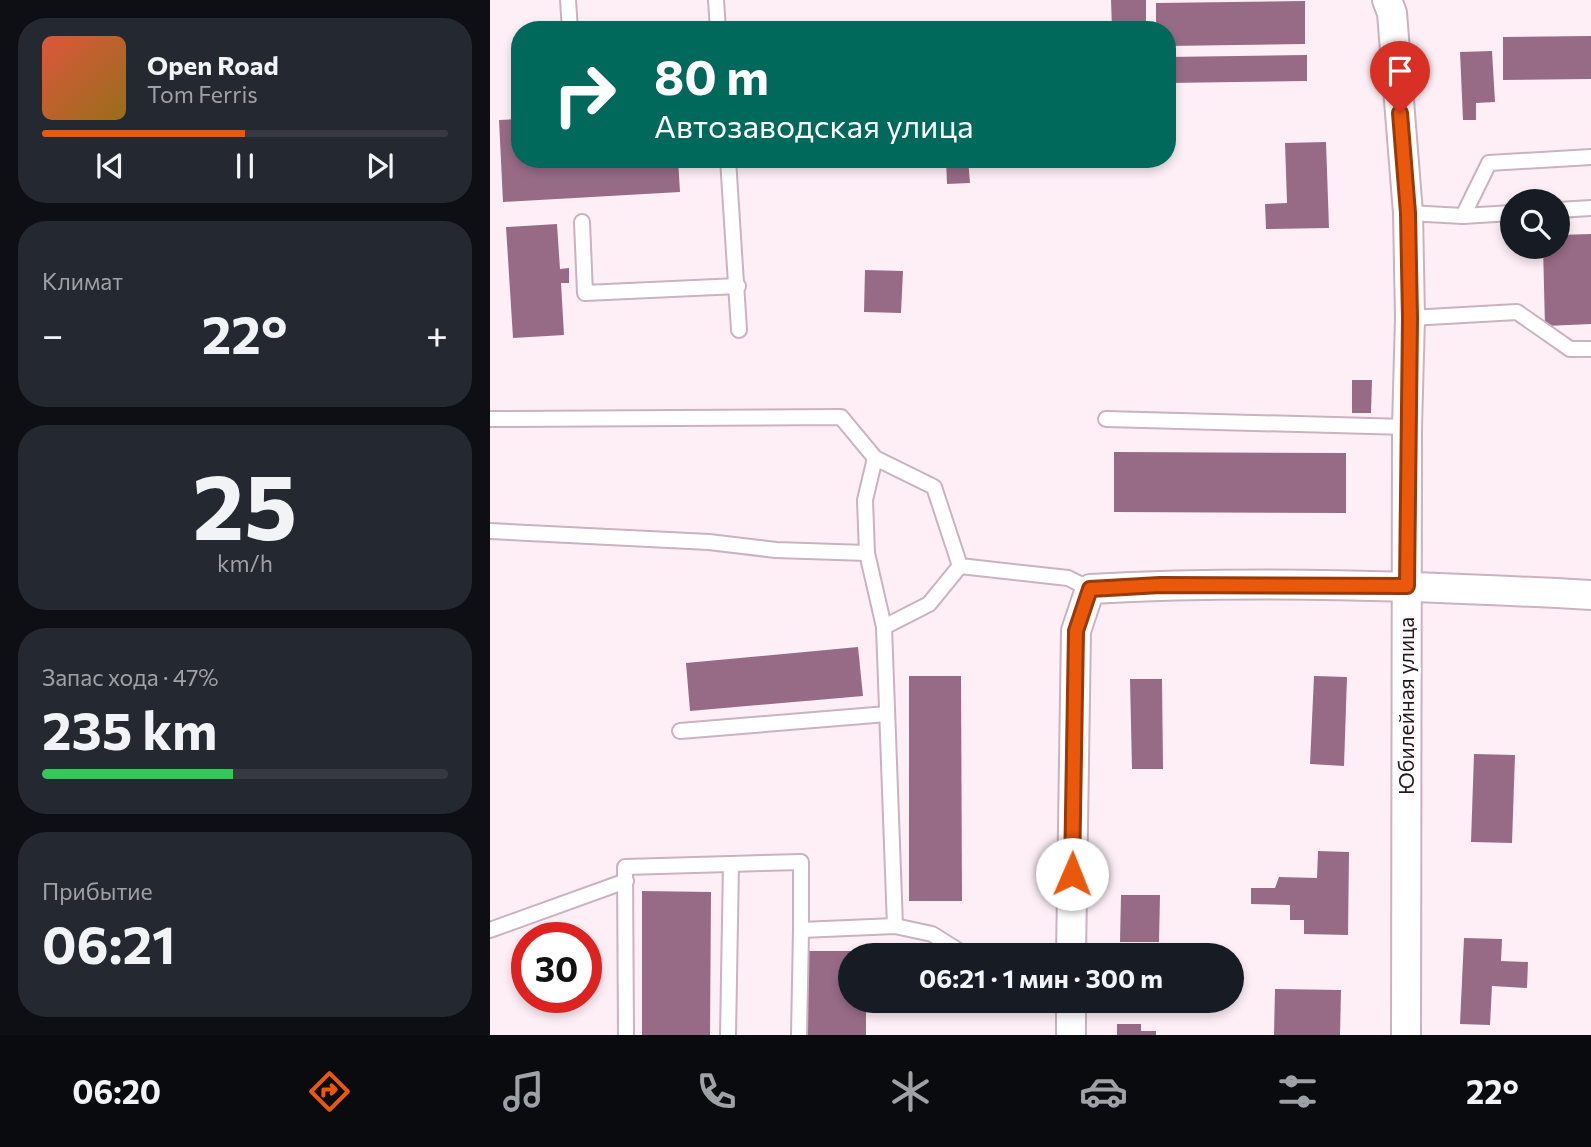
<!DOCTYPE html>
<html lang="ru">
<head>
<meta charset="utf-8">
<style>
  :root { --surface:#171b24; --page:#242831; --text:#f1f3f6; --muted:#9ea1a6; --line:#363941; --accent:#ea580c }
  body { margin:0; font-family:Commissioner,sans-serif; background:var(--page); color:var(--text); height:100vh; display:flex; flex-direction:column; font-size:26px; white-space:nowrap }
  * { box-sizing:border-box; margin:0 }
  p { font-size:23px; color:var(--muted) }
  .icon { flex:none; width:38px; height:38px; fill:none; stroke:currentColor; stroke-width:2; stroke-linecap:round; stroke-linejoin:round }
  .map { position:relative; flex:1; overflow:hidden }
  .panel { display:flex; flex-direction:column; gap:18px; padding:18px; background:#0d0f14; width:490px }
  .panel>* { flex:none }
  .hud { position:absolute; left:21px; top:21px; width:665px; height:147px; border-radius:28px; box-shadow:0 4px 10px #0003; background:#00695c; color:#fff; overflow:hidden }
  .fabs { position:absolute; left:1010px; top:189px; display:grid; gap:14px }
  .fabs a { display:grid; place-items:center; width:70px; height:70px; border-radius:50%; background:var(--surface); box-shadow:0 4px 10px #0003; font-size:35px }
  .speed { position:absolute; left:21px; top:922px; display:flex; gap:14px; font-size:35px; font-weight:700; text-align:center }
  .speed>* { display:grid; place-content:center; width:91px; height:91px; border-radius:50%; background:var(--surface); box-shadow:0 4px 10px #0003; line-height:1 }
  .speed .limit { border:10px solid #d22; background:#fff; color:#111 }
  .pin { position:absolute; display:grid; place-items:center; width:60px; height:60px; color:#fff; margin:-72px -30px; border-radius:50% 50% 50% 0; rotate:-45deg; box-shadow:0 0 7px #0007 }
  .pin .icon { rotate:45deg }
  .me { position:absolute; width:77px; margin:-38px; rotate:1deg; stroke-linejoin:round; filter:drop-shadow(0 0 5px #0008) }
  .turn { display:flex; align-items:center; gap:24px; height:147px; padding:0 28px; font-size:32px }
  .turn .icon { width:91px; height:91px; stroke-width:2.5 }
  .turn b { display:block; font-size:49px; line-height:60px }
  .big { font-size:52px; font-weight:700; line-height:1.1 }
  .panel .card { flex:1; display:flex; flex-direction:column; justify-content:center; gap:10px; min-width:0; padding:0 24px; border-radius:28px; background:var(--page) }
  .panel .dial { align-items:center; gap:0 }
  .dial b { font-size:91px; line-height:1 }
  .song { display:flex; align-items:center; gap:21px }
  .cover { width:84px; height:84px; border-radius:10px; background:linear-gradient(135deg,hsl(10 70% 55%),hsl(40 70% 35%)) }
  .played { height:7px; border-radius:4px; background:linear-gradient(90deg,var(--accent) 50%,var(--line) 50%) }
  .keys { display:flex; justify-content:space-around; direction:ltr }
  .heat { display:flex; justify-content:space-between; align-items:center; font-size:38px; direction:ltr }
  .charge { height:10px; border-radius:5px; background:linear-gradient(90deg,#34c759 47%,var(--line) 0) }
  .trip { position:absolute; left:348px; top:943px; width:406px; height:70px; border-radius:35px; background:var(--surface); box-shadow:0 4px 10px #0003; font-weight:700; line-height:70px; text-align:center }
  .tabs { display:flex; height:112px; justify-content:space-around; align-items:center; background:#090b0e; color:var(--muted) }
  .tabs .icon { width:49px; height:49px }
  .tabs .selected { color:var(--accent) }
  .tabs b { font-size:32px; color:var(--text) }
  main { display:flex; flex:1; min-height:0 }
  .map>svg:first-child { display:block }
  .building { fill:#976b86 }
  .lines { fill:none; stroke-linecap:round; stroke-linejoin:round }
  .lane-casing { stroke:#cab2c0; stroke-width:18 }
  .street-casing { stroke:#cab2c0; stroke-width:32 }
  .lane { stroke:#fff; stroke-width:14 }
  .street { stroke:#fff; stroke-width:28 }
  .route-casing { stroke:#983908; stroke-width:18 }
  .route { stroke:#ea580c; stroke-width:12 }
  .labels { text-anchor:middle; stroke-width:6; stroke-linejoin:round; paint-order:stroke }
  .street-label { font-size:21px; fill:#22191e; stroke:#fff }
</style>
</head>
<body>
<main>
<section class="panel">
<div class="card">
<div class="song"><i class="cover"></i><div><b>Open Road</b><p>Tom Ferris</p></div></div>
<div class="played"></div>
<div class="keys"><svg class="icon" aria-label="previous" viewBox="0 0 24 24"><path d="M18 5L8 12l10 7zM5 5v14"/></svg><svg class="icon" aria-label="pause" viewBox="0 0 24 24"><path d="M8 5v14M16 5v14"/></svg><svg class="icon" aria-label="next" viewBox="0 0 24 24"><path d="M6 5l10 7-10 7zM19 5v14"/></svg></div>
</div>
<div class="card"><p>Климат</p>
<div class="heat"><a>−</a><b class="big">22°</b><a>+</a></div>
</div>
<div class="card dial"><b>25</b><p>km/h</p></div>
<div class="card"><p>Запас хода · 47%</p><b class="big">235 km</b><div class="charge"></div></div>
<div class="card"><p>Прибытие</p><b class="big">06:21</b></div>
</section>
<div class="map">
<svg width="1101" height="1035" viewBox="0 0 1101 1035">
  <rect width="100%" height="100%" fill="#feeff7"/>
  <g class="building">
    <polygon points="621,0 656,0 656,30 622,30"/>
    <polygon points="815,1 815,44 677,46 677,30 666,30 666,3"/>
    <polygon points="1101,36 1101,79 1013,80 1013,37"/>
    <polygon points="1002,51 1005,102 986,103 986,120 973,120 970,52"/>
    <polygon points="817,55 817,81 677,83 677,57"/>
    <polygon points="30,119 30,159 188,159 190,192 13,202 9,120"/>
    <polygon points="836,142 839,228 776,229 775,204 797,203 795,143"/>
    <polygon points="456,159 478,159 480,183 457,184"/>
    <polygon points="67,224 70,269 79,268 79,283 71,283 74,335 23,338 16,227"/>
    <polygon points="1101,234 1101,324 1055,326 1053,247 1068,247 1068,235"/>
    <polygon points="375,270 413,271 411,313 374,312"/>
    <polygon points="862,380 882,380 881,413 862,413"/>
    <polygon points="624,452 856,453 856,513 624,512"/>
    <polygon points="368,647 373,696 200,711 196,663"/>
    <polygon points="419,676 471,676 472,901 419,901"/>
    <polygon points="824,676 857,677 854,766 820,764"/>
    <polygon points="640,679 672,679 673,769 642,769"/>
    <polygon points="984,754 1025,755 1022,843 981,842"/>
    <polygon points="828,851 859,852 858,935 814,934 814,920 800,920 800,905 761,904 761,888 785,888 789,877 827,878"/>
    <polygon points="152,891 221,892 220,1035 152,1035"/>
    <polygon points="631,895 670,895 669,942 630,942"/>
    <polygon points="974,938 1012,939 1011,961 1038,962 1037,988 1002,986 1000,1025 970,1024"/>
    <polygon points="317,951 376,951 376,956 360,956 360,1001 376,1001 376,1035 317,1035"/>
    <polygon points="785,989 851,990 850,1035 784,1035"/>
    <rect x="473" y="1001" width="37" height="12"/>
    <polygon points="627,1024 651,1024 651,1031 666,1031 666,1035 627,1035"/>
  </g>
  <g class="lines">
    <defs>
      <g id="lane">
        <polyline points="78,0 80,30"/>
        <polyline points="226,0 228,30"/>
        <polyline points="238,159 249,330"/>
        <polyline points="1068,210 1101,208"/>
        <polyline points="918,213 973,216 999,163 1101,157"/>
        <polyline points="973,216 1022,213"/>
        <polyline points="92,222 95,293 248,286"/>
        <polyline points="920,318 1027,312 1080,349 1101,349"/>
        <polyline points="0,419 351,417 385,458 444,487 470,566 578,578 600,589"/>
        <polyline points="616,419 917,427"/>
        <polyline points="385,458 375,500 377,553 394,627 405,926"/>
        <polyline points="0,531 219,542 286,550 377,553"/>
        <polyline points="394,627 439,604 470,566"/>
        <polyline points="190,731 397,714"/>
        <polyline points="0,930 136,881"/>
        <polyline points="136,1035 135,867 311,862 311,930 405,926 442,934 477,956"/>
        <polyline points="238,1035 241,864"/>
        <polyline points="309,1035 311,930"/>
      </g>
      <g id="street">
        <polyline points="897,0 902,13 918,213 920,318 917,427 916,1035"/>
        <path d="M581,956L586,631L600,589C767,580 934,586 1101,595"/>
        <polyline points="581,1035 581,1001"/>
      </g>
    </defs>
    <use href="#lane" class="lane-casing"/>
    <use href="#street" class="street-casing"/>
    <use href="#lane" class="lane"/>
    <use href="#street" class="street"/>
  </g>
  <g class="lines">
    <defs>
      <polyline id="route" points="582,874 586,631 600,589 670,585 917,586 920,318 918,213 910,113"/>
    </defs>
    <use href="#route" class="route-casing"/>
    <use href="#route" class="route"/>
  </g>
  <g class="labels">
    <g class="street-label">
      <text transform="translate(917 706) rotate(-90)" y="7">Юбилейная улица</text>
    </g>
  </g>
</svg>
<div class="fabs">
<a><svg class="icon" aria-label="search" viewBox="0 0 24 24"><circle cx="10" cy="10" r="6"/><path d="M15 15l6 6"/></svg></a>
</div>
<div class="speed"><div class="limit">30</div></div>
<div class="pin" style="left:910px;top:113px;background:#d93025"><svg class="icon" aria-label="arrive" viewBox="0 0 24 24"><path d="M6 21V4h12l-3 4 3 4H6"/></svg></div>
<svg class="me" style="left:582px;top:874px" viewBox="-20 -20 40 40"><circle r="19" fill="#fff"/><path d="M0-13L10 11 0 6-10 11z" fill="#ea580c"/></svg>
<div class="trip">06:21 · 1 мин · 300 m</div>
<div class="hud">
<div class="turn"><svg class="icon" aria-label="right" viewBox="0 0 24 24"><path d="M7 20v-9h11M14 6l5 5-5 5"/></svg><div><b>80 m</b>Автозаводская улица</div></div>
</div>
</div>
</main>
<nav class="tabs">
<b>06:20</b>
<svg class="icon selected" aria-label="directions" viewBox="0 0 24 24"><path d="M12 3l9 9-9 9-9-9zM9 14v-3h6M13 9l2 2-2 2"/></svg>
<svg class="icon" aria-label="music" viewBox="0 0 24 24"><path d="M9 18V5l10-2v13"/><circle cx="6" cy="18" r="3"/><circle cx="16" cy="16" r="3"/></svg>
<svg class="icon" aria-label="phone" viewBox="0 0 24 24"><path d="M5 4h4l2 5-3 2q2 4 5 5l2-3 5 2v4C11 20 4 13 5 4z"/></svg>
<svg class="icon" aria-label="climate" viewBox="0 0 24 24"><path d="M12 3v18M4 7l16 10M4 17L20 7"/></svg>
<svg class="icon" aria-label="car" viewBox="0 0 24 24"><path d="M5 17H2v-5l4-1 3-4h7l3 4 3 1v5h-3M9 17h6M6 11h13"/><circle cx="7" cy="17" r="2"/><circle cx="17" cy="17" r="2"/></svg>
<svg class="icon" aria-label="filters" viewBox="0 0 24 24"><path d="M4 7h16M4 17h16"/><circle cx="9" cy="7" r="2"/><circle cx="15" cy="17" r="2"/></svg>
<b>22°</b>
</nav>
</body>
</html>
